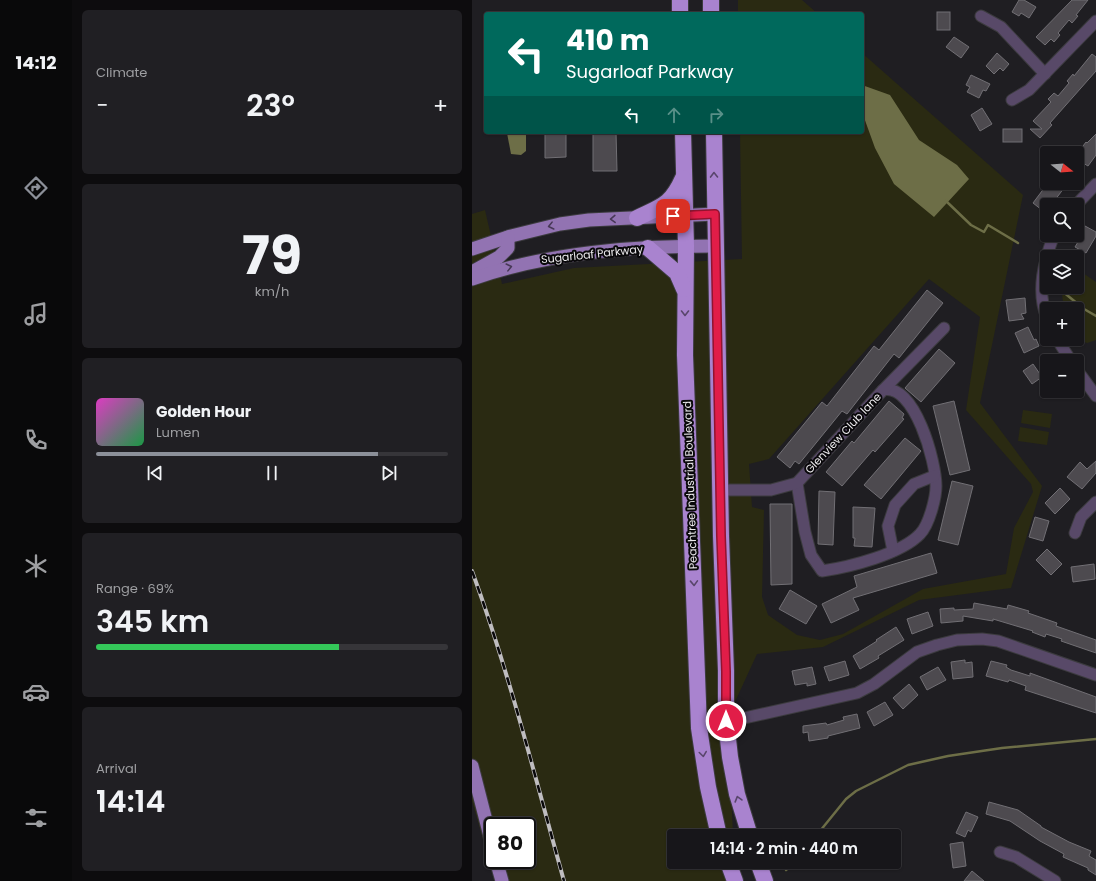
<!DOCTYPE html>
<html lang="en">
<head>
<meta charset="utf-8">
<style>
  :root { --surface:#17161a; --page:#201f23; --text:#f1f3f6; --muted:#9e9fa2; --line:#363539; --accent:#8c9099 }
  body { margin:0; font-family:Poppins,sans-serif; background:var(--page); color:var(--text); height:100vh; display:flex; flex-direction:column; font-size:15px; white-space:nowrap }
  * { box-sizing:border-box; margin:0 }
  p { font-size:13px; color:var(--muted) }
  .icon { flex:none; width:22px; height:22px; fill:none; stroke:currentColor; stroke-width:2; stroke-linecap:round; stroke-linejoin:round }
  .map { position:relative; flex:1; overflow:hidden }
  .drawer { display:flex; flex-direction:column; gap:10px; padding:10px; background:#0d0c0e; width:400px }
  .drawer>* { flex:none }
  .guide { position:absolute; left:12px; top:12px; width:380px; height:122px; border-radius:4px; box-shadow:0 1px 3px #0004,0 0 0 1px var(--line); background:#00695c; color:#fff; overflow:hidden }
  .needle { width:26px; rotate:107deg }
  .controls { position:absolute; left:568px; top:146px; display:grid; gap:8px }
  .controls a { display:grid; place-items:center; width:44px; height:44px; border-radius:4px; background:var(--surface); box-shadow:0 1px 3px #0004,0 0 0 1px var(--line); font-size:20px }
  .speed { position:absolute; left:12px; top:817px; display:flex; gap:8px; font-size:20px; font-weight:700; text-align:center }
  .speed>* { display:grid; place-content:center; width:52px; height:52px; border-radius:50%; background:var(--surface); box-shadow:0 1px 3px #0004,0 0 0 1px var(--line); line-height:1 }
  .speed .limit { border:2px solid #111; border-radius:6px; background:#fff; color:#111 }
  .pin { position:absolute; display:grid; place-items:center; width:34px; height:34px; color:#fff; margin:-17px; border-radius:8px; box-shadow:0 2px 6px #0006 }
  .me { position:absolute; width:44px; margin:-22px; rotate:0deg; stroke-linejoin:round; filter:drop-shadow(0 0 3px #0008) }
  .turn { display:flex; align-items:center; gap:14px; height:84px; padding:0 16px; font-size:18px }
  .turn .icon { width:52px; height:52px; stroke-width:2.5 }
  .turn b { display:block; font-size:28px; line-height:34px }
  .lanes { display:flex; align-items:center; height:38px; padding:0 16px; background:#0003; justify-content:center; gap:20px; direction:ltr }
  .lanes .off { opacity:.35 }
  .big { font-size:30px; font-weight:600; line-height:1.1 }
  .drawer .widget { flex:1; display:flex; flex-direction:column; justify-content:center; gap:6px; min-width:0; padding:0 14px; border-radius:6px; background:var(--page) }
  .drawer .dial { align-items:center; gap:0 }
  .dial b { font-size:52px; line-height:1 }
  .song { display:flex; align-items:center; gap:12px }
  .cover { width:48px; height:48px; border-radius:6px; background:linear-gradient(135deg,hsl(310 70% 55%),hsl(140 70% 35%)) }
  .played { height:4px; border-radius:2px; background:linear-gradient(90deg,var(--accent) 80%,var(--line) 80%) }
  .keys { display:flex; justify-content:space-around; direction:ltr }
  .heat { display:flex; justify-content:space-between; align-items:center; font-size:22px; direction:ltr }
  .charge { height:6px; border-radius:3px; background:linear-gradient(90deg,#34c759 69%,var(--line) 0) }
  .trip { position:absolute; left:195px; top:829px; width:234px; height:40px; border-radius:4px; background:var(--surface); box-shadow:0 1px 3px #0004,0 0 0 1px var(--line); font-weight:600; line-height:40px; text-align:center }
  main { display:flex; flex:1; min-height:0 }
  .tab-bar { display:flex; flex-direction:column; width:72px; justify-content:space-around; align-items:center; background:#09090a; color:var(--muted) }
  .tab-bar .icon { width:28px; height:28px }
  .tab-bar .selected { color:var(--accent) }
  .tab-bar b { font-size:18px; color:var(--text) }
  .map>svg:first-child { display:block }
  .green { fill:#2a2a12; fill-rule:evenodd }
  .water { fill:#6d6e47 }
  .lines { fill:none; stroke-linecap:round; stroke-linejoin:round }
  .stream { stroke:#6d6e47; stroke-width:2.5 }
  .building { fill:#4d4a4f; stroke:#716f74 }
  .minor-casing { stroke:#3c3b3f; stroke-width:13 }
  .major-casing { stroke:#3c3b3f; stroke-width:15 }
  .highway-casing { stroke:#3c3b3f; stroke-width:18 }
  .minor { stroke:#584968; stroke-width:11 }
  .major { stroke:#9273b2; stroke-width:13 }
  .highway { stroke:#a983cf; stroke-width:16 }
  .rail-casing { stroke:#bfbdc0; stroke-width:4 }
  .rail { stroke:#09080a; stroke-width:2.5; stroke-dasharray:8; stroke-linecap:butt }
  .oneway { stroke:#59466c }
  .oneway2 { stroke:#473856 }
  .route-casing { stroke:#92132f; stroke-width:10 }
  .route { stroke:#e11d48; stroke-width:7 }
  .labels { text-anchor:middle; stroke-width:4; stroke-linejoin:round; paint-order:stroke }
  .street-label { font-size:11px; fill:#eeecef; stroke:#09080a }
</style>
</head>
<body>
<main>
<nav class="tab-bar">
<b>14:12</b>
<svg class="icon selected" aria-label="directions" viewBox="0 0 24 24"><path d="M12 3l9 9-9 9-9-9zM9 14v-3h6M13 9l2 2-2 2"/></svg>
<svg class="icon" aria-label="music" viewBox="0 0 24 24"><path d="M9 18V5l10-2v13"/><circle cx="6" cy="18" r="3"/><circle cx="16" cy="16" r="3"/></svg>
<svg class="icon" aria-label="phone" viewBox="0 0 24 24"><path d="M5 4h4l2 5-3 2q2 4 5 5l2-3 5 2v4C11 20 4 13 5 4z"/></svg>
<svg class="icon" aria-label="climate" viewBox="0 0 24 24"><path d="M12 3v18M4 7l16 10M4 17L20 7"/></svg>
<svg class="icon" aria-label="car" viewBox="0 0 24 24"><path d="M5 17H2v-5l4-1 3-4h7l3 4 3 1v5h-3M9 17h6M6 11h13"/><circle cx="7" cy="17" r="2"/><circle cx="17" cy="17" r="2"/></svg>
<svg class="icon" aria-label="filters" viewBox="0 0 24 24"><path d="M4 7h16M4 17h16"/><circle cx="9" cy="7" r="2"/><circle cx="15" cy="17" r="2"/></svg>
</nav>
<section class="drawer">
<div class="widget"><p>Climate</p>
<div class="heat"><a>−</a><b class="big">23°</b><a>+</a></div>
</div>
<div class="widget dial"><b>79</b><p>km/h</p></div>
<div class="widget">
<div class="song"><i class="cover"></i><div><b>Golden Hour</b><p>Lumen</p></div></div>
<div class="played"></div>
<div class="keys"><svg class="icon" aria-label="previous" viewBox="0 0 24 24"><path d="M18 5L8 12l10 7zM5 5v14"/></svg><svg class="icon" aria-label="pause" viewBox="0 0 24 24"><path d="M8 5v14M16 5v14"/></svg><svg class="icon" aria-label="next" viewBox="0 0 24 24"><path d="M6 5l10 7-10 7zM19 5v14"/></svg></div>
</div>
<div class="widget"><p>Range · 69%</p><b class="big">345 km</b><div class="charge"></div></div>
<div class="widget"><p>Arrival</p><b class="big">14:14</b></div>
</section>
<div class="map">
<svg width="624" height="881" viewBox="0 0 624 881">
  <rect width="100%" height="100%" fill="#1f1e22"/>
  <g class="green">
    <polygon points="266,0 330,0 346,14 266,14"/>
    <path d="M390,53L551,195L508,403L570,486L539,588L447,600L351,647L285,654L256,717L261,836H202V862H262V881H23L0,801V214L13,210L30,284L102,268L270,259L268,132H390ZM457,279L508,317L494,410L559,484L561,492L542,528L534,574L451,589L371,634L348,640L325,635L296,615L290,597L292,510L280,507L277,464L297,459ZM21,826H55V860H21Z"/>
    <polygon points="605,269 624,282 624,340 615,343 605,339 605,309 592,309 589,287 605,287"/>
    <polygon points="551,410 580,414 578,428 549,423"/>
    <polygon points="548,427 577,432 575,445 546,441"/>
  </g>
  <g class="water">
    <polygon points="390,85 418,95 447,140 485,165 497,179 462,217 422,184 403,148 390,112"/>
    <polygon points="37,132 54,132 54,151 49,155 39,154 35,133"/>
  </g>
  <g class="lines">
    <g class="stream">
      <polyline points="474,201 499,225 512,232 516,225 546,243"/>
      <polyline points="590,291 612,309 624,316"/>
      <polyline points="344,836 374,799 384,791 436,765 476,756 530,748 624,739"/>
      <polyline points="314,870 322,862"/>
    </g>
  </g>
  <g class="building">
    <polygon points="547,0 552,0 564,7 557,18 549,13 547,16 540,12"/>
    <polygon points="600,0 616,0 604,15 606,16 600,23 597,20 586,33 588,35 582,42 579,39 573,45 564,37"/>
    <rect x="465" y="12" width="13" height="18"/>
    <polygon points="482,37 497,47 489,58 474,47"/>
    <polygon points="525,53 537,64 531,71 528,68 522,74 514,66"/>
    <polygon points="620,54 624,57 624,71 578,123 580,125 568,138 558,129 570,129 561,121 579,102 576,99 582,93 586,96 597,83 595,81 601,74 602,76"/>
    <polygon points="499,75 518,84 514,91 511,90 507,98 495,92 498,87 494,85"/>
    <polygon points="510,108 520,124 508,131 499,115"/>
    <rect x="531" y="129" width="19" height="13"/>
    <polygon points="73,132 94,132 94,157 73,158"/>
    <polygon points="121,132 144,132 145,171 121,171"/>
    <polygon points="624,134 624,155 616,166 611,163 605,172 605,154 614,142 615,143"/>
    <polygon points="576,183 596,183 579,205 575,205 575,214 561,203"/>
    <polygon points="613,226 624,232 624,236 614,253 603,247 606,242 604,241"/>
    <polygon points="455,290 471,303 427,358 422,354 375,414 370,411 327,464 323,461 318,468 305,457 350,402 355,406 402,346 407,350"/>
    <polygon points="553,298 554,313 549,314 552,319 537,321 534,300"/>
    <polygon points="556,327 562,340 564,339 567,346 552,353 543,333"/>
    <polygon points="467,349 483,363 449,402 433,388"/>
    <polygon points="561,364 570,377 560,384 551,371"/>
    <polygon points="417,401 432,414 430,418 432,419 403,452 401,450 370,486 354,472 380,441 382,443"/>
    <polygon points="482,401 498,470 478,475 461,406"/>
    <polygon points="433,438 449,451 409,499 392,485"/>
    <polygon points="624,461 624,473 610,489 595,477 608,462 615,469"/>
    <polygon points="480,481 501,486 486,545 466,540"/>
    <polygon points="588,488 598,499 583,514 573,503"/>
    <polygon points="347,491 363,492 361,545 346,544"/>
    <polygon points="298,504 320,504 320,584 299,585"/>
    <polygon points="381,507 403,508 400,547 382,546 383,538 381,538"/>
    <polygon points="563,517 577,521 571,541 557,537"/>
    <polygon points="575,549 590,564 579,575 564,560"/>
    <polygon points="459,553 465,573 381,598 387,610 359,623 350,604 385,587 382,576"/>
    <polygon points="622,564 623,579 601,582 599,567"/>
    <polygon points="318,590 345,606 334,624 307,609"/>
    <polygon points="502,603 535,609 536,605 557,611 556,613 585,623 584,626 624,640 624,653 589,641 590,639 574,634 573,637 560,632 561,631 521,619 521,621 491,616 491,621 469,623 468,609 482,608 482,610 501,609"/>
    <polygon points="456,612 461,626 440,634 435,619"/>
    <polygon points="424,627 432,640 406,656 407,658 388,669 381,656 405,641 404,640"/>
    <polygon points="493,660 493,663 500,662 501,677 481,679 479,662"/>
    <polygon points="373,661 377,675 357,681 352,667"/>
    <polygon points="519,661 535,665 534,667 539,670 558,676 558,673 624,697 624,713 553,690 554,686 537,680 536,682 514,676"/>
    <polygon points="340,667 344,684 335,686 335,683 323,685 320,671"/>
    <polygon points="466,667 474,680 455,690 448,677"/>
    <polygon points="437,684 446,695 431,709 421,698"/>
    <polygon points="413,702 421,715 402,726 395,712"/>
    <polygon points="385,714 388,728 356,736 356,738 337,741 336,732 331,733 331,726 354,723 355,725 372,720 371,717"/>
    <polygon points="517,802 546,810 569,826 569,827 597,842 619,851 617,856 624,860 624,875 616,870 616,868 591,857 592,854 568,841 538,821 514,814"/>
    <polygon points="494,812 506,817 499,832 496,830 493,837 484,833"/>
    <polygon points="491,842 494,866 481,868 478,844"/>
    <polygon points="500,871 512,881 492,881"/>
  </g>
  <g class="lines">
    <defs>
      <g id="minor">
        <polyline points="509,16 529,27 573,74"/>
        <polyline points="540,100 557,90 624,21"/>
        <polyline points="604,205 624,184"/>
        <path d="M575,318C564,291 572,261 582,235"/>
        <polyline points="585,339 599,361"/>
        <polyline points="605,370 624,396"/>
        <path d="M325,483L333,532L339,555L350,571C378,567 429,554 448,534C457,525 464,498 464,486C464,462 443,383 411,390"/>
        <polyline points="248,490 299,490 325,483 411,390 472,328"/>
        <polyline points="603,533 609,517 624,502"/>
        <polyline points="421,551 416,526 423,505 442,484 462,476"/>
        <polyline points="227,728 385,693 402,684 445,652 465,645 485,640 510,639 526,641 624,675"/>
        <polyline points="528,852 544,857 583,881"/>
      </g>
      <g id="major">
        <polyline points="0,249 39,236 88,224 117,220 243,214"/>
        <polyline points="0,272 27,257 36,248 36,237"/>
        <path d="M0,279C78,252 162,246 244,246"/>
        <polyline points="0,766 21,848"/>
        <polyline points="24,860 30,881"/>
      </g>
      <g id="highway">
        <polyline points="208,0 208,14"/>
        <polyline points="239,0 239,14"/>
        <polyline points="211,132 214,246 213,355 227,728 236,787 247,836"/>
        <polyline points="242,132 249,536 254,671 254,721 258,757 265,794 278,836"/>
        <path d="M165,218C190,206 199,205 211,178"/>
        <polyline points="176,248 205,273 212,289"/>
        <polyline points="256,862 263,881"/>
        <polyline points="286,862 293,881"/>
      </g>
    </defs>
    <use href="#minor" class="minor-casing"/>
    <use href="#major" class="major-casing"/>
    <use href="#highway" class="highway-casing"/>
    <use href="#minor" class="minor"/>
    <use href="#major" class="major"/>
    <use href="#highway" class="highway"/>
    <defs>
      <path id="rail" d="M0,571C37,672 63,777 92,881"/>
    </defs>
    <use href="#rail" class="rail-casing"/>
    <use href="#rail" class="rail"/>
  </g>
  <defs><path id="oneway-chevron" d="M-2-3.5L2.5 0L-2 3.5" fill="none" stroke-width="1.6" stroke-linecap="round" stroke-linejoin="round"/></defs>
  <g class="oneway">
    <use href="#oneway-chevron" transform="translate(242 175) rotate(-91)"/>
    <use href="#oneway-chevron" transform="translate(213 313) rotate(90)"/>
    <use href="#oneway-chevron" transform="translate(222 583) rotate(88)"/>
    <use href="#oneway-chevron" transform="translate(231 754) rotate(82)"/>
    <use href="#oneway-chevron" transform="translate(266 799) rotate(-106)"/>
  </g>
  <g class="oneway2">
    <use href="#oneway-chevron" transform="translate(141 219) rotate(178)"/>
    <use href="#oneway-chevron" transform="translate(79 226) rotate(166)"/>
    <use href="#oneway-chevron" transform="translate(37 267) rotate(-14)"/>
  </g>
  <g class="lines">
    <defs>
      <polyline id="route" points="201,216 243,214 249,536 254,672 254,721"/>
    </defs>
    <use href="#route" class="route-casing"/>
    <use href="#route" class="route"/>
  </g>
  <g class="labels">
    <g class="street-label">
      <text transform="translate(120 254) rotate(-6)" y="4">Sugarloaf Parkway</text>
      <text transform="translate(371 433) rotate(-47)" y="4">Glenview Club lane</text>
      <text transform="translate(218 485) rotate(-92)" y="4">Peachtree Industrial Boulevard</text>
    </g>
  </g>
</svg>
<div class="controls">
<a><svg class="needle" viewBox="-14 -14 28 28"><path d="M0-13l5 13h-10z" fill="#e53935"/><path d="M0 13l5-13h-10z" fill="#9e9fa2"/></svg></a>
<a><svg class="icon" aria-label="search" viewBox="0 0 24 24"><circle cx="10" cy="10" r="6"/><path d="M15 15l6 6"/></svg></a>
<a><svg class="icon" aria-label="layers" viewBox="0 0 24 24"><path d="M12 4l9 5-9 5-9-5zM3 14l9 5 9-5"/></svg></a>
<a>+</a>
<a>−</a>
</div>
<div class="speed"><div class="limit">80</div></div>
<div class="pin" style="left:201px;top:216px;background:#d93025"><svg class="icon" aria-label="arrive" viewBox="0 0 24 24"><path d="M6 21V4h12l-3 4 3 4H6"/></svg></div>
<svg class="me" style="left:254px;top:721px" viewBox="-20 -20 40 40"><circle r="17" fill="#e11d48" stroke="#fff" stroke-width="3"/><path d="M0-11L8 9 0 5-8 9z" fill="#fff"/></svg>
<div class="trip">14:14 · 2 min · 440 m</div>
<div class="guide">
<div class="turn"><svg class="icon" aria-label="left" viewBox="0 0 24 24"><path d="M17 20v-9H6M10 6l-5 5 5 5"/></svg><div><b>410 m</b>Sugarloaf Parkway</div></div>
<div class="lanes"><svg class="icon" aria-label="left" viewBox="0 0 24 24"><path d="M17 20v-9H6M10 6l-5 5 5 5"/></svg><svg class="icon off" aria-label="ahead" viewBox="0 0 24 24"><path d="M12 20V5M6 11l6-6 6 6"/></svg><svg class="icon off" aria-label="right" viewBox="0 0 24 24"><path d="M7 20v-9h11M14 6l5 5-5 5"/></svg></div>
</div>
</div>
</main>
</body>
</html>
